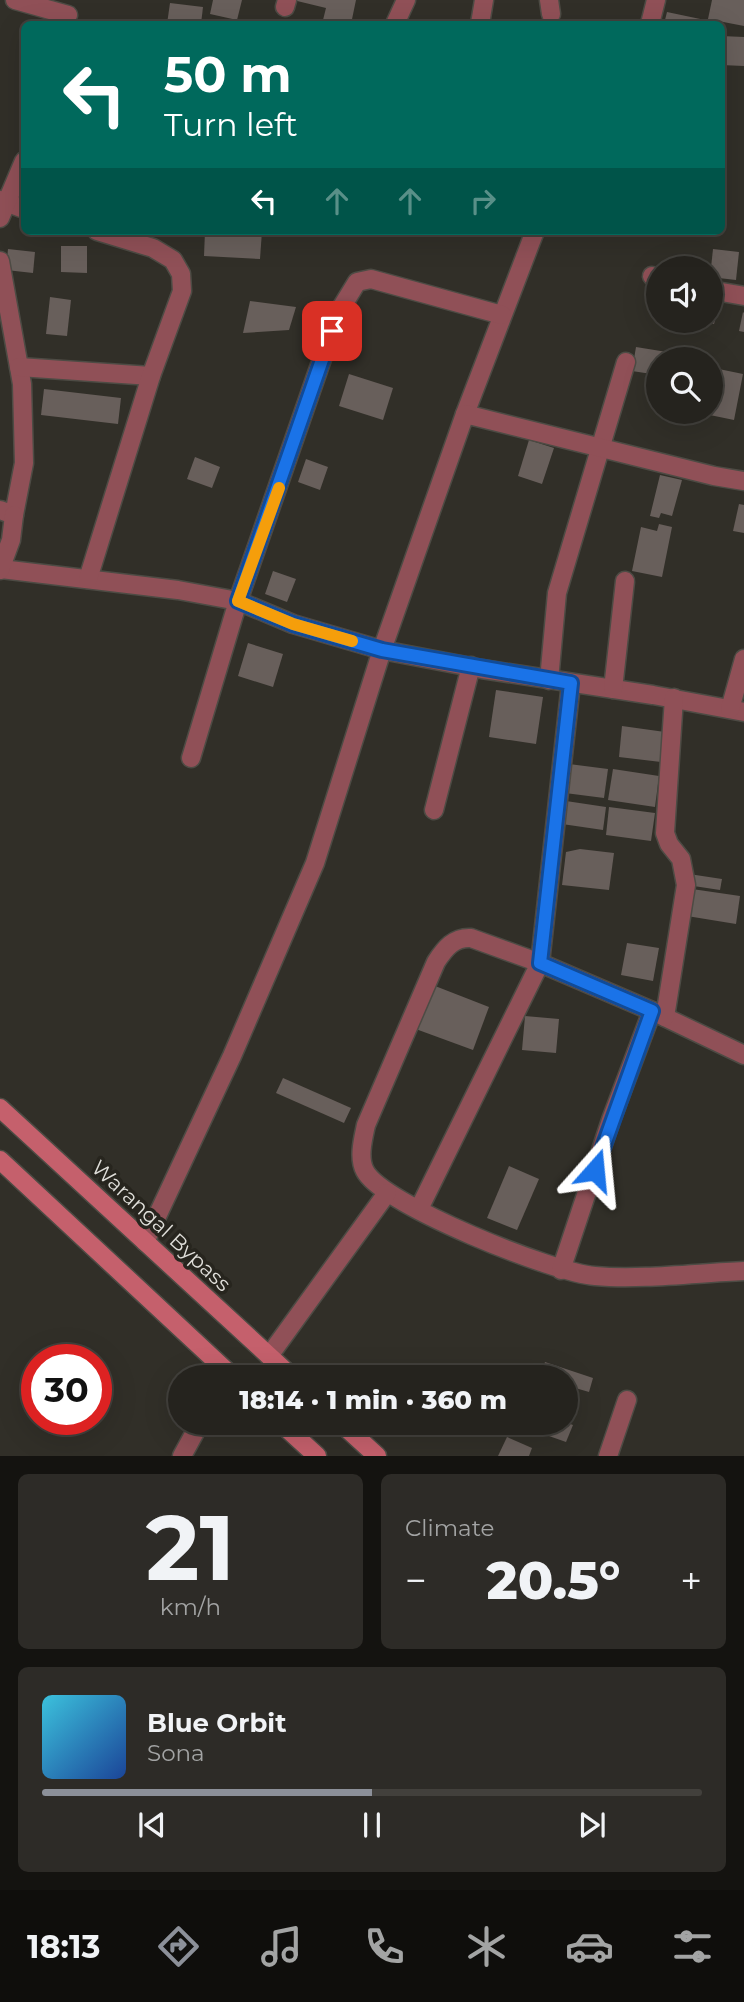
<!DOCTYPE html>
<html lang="en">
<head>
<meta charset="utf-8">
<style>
  :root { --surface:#25231e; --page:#2d2b27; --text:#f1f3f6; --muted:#a3a4a4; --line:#42403c; --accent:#8c9099 }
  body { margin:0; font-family:Montserrat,sans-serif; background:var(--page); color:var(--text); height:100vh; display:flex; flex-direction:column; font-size:26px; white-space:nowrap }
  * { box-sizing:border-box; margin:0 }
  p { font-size:23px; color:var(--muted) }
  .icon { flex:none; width:38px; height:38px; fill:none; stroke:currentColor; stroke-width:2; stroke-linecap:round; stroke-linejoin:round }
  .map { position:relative; height:1456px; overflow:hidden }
  .sheet { display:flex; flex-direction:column; gap:18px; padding:18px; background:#141310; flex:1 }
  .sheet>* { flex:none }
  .guide { position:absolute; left:21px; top:21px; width:704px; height:214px; border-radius:10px; box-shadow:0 7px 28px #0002,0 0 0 2px var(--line); background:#00695c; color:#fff; overflow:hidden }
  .controls { position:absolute; left:646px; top:256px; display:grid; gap:14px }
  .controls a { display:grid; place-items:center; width:77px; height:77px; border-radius:50%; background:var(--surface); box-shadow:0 7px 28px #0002,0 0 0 2px var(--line); font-size:35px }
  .speed { position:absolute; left:21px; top:1344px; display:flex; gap:14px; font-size:35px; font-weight:700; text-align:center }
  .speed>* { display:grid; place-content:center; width:91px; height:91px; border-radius:50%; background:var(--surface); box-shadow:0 7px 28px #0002,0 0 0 2px var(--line); line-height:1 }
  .speed .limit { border:10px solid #d22; background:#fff; color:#111 }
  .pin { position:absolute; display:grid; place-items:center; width:60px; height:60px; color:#fff; margin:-30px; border-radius:14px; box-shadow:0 4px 10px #0006 }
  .me { position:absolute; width:77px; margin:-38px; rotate:18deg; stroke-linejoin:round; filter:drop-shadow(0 0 5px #0008) }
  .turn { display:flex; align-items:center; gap:24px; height:147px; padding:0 28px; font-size:32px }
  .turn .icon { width:91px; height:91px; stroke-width:2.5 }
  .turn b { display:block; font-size:49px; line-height:60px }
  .lanes { display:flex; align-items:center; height:66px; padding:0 28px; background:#0003; justify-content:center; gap:35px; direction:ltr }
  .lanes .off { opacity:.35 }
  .big { font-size:52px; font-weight:800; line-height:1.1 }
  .sheet .widget { flex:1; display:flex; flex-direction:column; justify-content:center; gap:10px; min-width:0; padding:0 24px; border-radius:10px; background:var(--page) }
  .sheet .dial { align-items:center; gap:0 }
  .dial b { font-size:91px; line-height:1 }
  .song { display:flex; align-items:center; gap:21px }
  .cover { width:84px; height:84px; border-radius:10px; background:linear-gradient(135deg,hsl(190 70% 55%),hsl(220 70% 35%)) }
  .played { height:7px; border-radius:4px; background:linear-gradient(90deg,var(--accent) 50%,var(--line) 50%) }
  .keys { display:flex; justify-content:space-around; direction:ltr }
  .heat { display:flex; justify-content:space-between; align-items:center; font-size:38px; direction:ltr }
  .sheet .tiles { flex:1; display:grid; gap:18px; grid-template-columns:1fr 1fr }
  .widget:last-child { grid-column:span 2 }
  .trip { position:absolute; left:168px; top:1365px; width:410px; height:70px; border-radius:35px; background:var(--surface); box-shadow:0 7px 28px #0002,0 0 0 2px var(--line); font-weight:800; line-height:70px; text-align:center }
  .dock { display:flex; height:112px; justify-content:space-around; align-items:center; background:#0f0e0c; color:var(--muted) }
  .dock .icon { width:49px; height:49px }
  .dock .on { color:var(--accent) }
  .dock b { font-size:32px; color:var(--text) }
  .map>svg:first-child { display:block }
  .building { fill:#685f5b }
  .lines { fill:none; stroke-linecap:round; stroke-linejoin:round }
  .minor-casing { stroke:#4d4b44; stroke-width:21 }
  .secondary-casing { stroke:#4d4b44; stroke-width:21 }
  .minor { stroke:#905057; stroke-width:18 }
  .secondary { stroke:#c5606c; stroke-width:18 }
  .route-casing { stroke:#114b97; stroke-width:18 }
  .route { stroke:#1a73e8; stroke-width:12 }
  .slow { stroke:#f59e0b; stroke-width:12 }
  .labels { text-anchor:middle; stroke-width:7; stroke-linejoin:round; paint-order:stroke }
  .street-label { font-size:21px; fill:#dfded9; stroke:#27251e }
</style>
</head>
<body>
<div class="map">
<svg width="744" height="1456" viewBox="0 0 744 1456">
  <rect width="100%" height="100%" fill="#312f28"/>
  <g class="building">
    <polygon points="213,0 242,0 237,20 210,14"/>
    <polygon points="293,0 356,0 351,24 322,24 326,8"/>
    <polygon points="712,0 744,0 744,26 708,19"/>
    <polygon points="170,3 203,7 201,24 167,24"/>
    <polygon points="667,12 705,20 704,24 664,24"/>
    <polygon points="253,20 273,23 273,24 252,24"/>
    <polygon points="721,36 744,37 744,66 721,65"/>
    <polygon points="205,231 262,231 260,259 204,256"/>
    <polygon points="701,231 723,231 722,235"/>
    <polygon points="61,246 87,246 87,273 61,272"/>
    <polygon points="8,249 35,252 33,273 6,270"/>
    <polygon points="713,249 739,252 736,280 710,277"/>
    <polygon points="50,297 71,300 67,336 46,334"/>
    <polygon points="250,301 296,307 289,330 243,333"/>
    <polygon points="710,301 720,303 714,324 702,321 710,320"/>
    <polygon points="743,312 744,313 744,332 739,331"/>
    <polygon points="636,347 673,353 672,359 658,359 658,375 632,371"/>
    <polygon points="714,368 743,374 734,420 705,414 705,411 710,411 710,385"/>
    <polygon points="349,374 393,388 383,420 339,406"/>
    <polygon points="44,389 121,398 118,424 41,415"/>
    <polygon points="529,440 554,448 542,484 518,476"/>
    <polygon points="195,457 220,467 212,488 187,479"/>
    <polygon points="306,459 328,467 320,490 298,482"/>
    <polygon points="660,475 682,480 672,516 661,513 659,518 650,516"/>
    <polygon points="739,504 744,505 744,533 733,531"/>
    <polygon points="659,524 672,527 662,577 632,571 641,527 657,531"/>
    <polygon points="273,571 296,579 287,602 265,594"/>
    <polygon points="248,643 283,654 273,687 238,676"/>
    <polygon points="496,690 543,697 536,744 489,737"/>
    <polygon points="622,726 665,732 661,762 619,757"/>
    <polygon points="569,764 608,769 604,798 565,793"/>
    <polygon points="613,769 659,776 655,807 608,800"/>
    <polygon points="566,801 606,807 603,830 562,824"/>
    <polygon points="609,807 655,813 651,841 606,835"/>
    <polygon points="580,849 614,853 609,890 562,885 566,852"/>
    <polygon points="689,874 722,879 720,890 687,885"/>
    <polygon points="692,889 740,896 736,924 687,916"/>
    <polygon points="627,943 659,948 653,981 621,975"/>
    <polygon points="430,984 489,1007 473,1050 413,1028"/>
    <polygon points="525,1016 559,1019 556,1053 522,1050"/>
    <polygon points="283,1078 351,1108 344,1123 276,1093"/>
    <polygon points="509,1166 539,1179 517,1230 487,1218"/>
    <polygon points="545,1362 593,1378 589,1392 565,1385 565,1377 540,1376"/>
    <polygon points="565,1388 578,1392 568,1419 565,1418"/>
    <polygon points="565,1422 573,1425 566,1442 512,1423"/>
    <polygon points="396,1423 428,1423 421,1436"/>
    <polygon points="507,1437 532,1448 529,1456 498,1456"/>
  </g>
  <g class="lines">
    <defs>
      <g id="minor">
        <polyline points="15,0 68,15"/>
        <polyline points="549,0 551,14"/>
        <polyline points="285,7 287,0"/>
        <polyline points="395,24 406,0"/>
        <polyline points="480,24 484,0"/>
        <polyline points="650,24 656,0"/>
        <polyline points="0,200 24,209"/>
        <polyline points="0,218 24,161"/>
        <polyline points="0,261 22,384 24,463 14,515 0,510"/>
        <polyline points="652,276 658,278"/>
        <polyline points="710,290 744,296"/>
        <polyline points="19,367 151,376"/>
        <polyline points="465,414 535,231"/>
        <polyline points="1,569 178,590 238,601 293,624 382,650 482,669 653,695 744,712"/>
        <polyline points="0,570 11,540 14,515"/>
        <polyline points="88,579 151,376 182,291 181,274 173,260 153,248 97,231"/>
        <polyline points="549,680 557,593 626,362"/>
        <polyline points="571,683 540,963 652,1011 744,1055"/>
        <polyline points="613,689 625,581"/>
        <polyline points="730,709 744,659"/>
        <polyline points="191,758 238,601 338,313 357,282 371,279 502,315"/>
        <polyline points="434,810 471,666"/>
        <polyline points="665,1017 686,885 681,859 669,844 665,833 674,698"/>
        <path d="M419,1209L540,963L471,938C454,937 445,948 436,962L366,1125C363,1139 358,1158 365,1171C383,1205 554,1273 595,1276C640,1280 697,1273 744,1271"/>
        <polyline points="145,1242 232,1056 315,863 382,650 465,414 714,476 744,481"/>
        <polyline points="561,1270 611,1120 652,1011"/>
        <polyline points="269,1356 387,1193"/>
        <polyline points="182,1456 200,1423"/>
        <polyline points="608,1456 627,1400"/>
      </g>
      <g id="secondary">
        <polyline points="0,1108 292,1377"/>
        <polyline points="0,1160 233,1377"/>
        <polyline points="281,1423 317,1456"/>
        <polyline points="341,1423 377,1456"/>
      </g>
    </defs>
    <use href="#minor" class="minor-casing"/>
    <use href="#secondary" class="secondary-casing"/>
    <use href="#minor" class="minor"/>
    <use href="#secondary" class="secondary"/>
  </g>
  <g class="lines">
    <defs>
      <polyline id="route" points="332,331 238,601 293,624 382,650 571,683 540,963 652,1011 595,1170"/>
    </defs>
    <use href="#route" class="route-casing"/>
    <use href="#route" class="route"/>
    <polyline class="slow" points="279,488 238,601 293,624 352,641"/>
  </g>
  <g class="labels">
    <g class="street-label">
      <text transform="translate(161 1226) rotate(43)" y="7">Warangal Bypass</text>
    </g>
  </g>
</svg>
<div class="controls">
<a><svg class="icon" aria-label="sound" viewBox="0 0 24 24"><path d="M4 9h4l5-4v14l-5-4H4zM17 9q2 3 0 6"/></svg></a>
<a><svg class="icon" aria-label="search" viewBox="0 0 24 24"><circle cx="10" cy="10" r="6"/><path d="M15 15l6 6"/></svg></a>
</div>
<div class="speed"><div class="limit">30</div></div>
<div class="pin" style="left:332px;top:331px;background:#d93025"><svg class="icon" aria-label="arrive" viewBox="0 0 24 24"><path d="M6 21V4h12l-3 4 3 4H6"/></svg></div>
<svg class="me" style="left:595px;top:1170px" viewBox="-20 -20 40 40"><path d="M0-17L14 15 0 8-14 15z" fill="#1a73e8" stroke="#fff" stroke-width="4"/></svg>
<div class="trip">18:14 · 1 min · 360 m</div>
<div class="guide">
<div class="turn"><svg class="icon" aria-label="left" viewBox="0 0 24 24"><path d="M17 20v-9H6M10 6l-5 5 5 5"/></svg><div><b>50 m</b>Turn left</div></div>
<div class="lanes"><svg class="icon" aria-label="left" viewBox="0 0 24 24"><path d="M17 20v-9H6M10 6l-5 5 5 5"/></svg><svg class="icon off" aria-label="ahead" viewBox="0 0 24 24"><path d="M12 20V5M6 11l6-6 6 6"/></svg><svg class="icon off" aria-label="ahead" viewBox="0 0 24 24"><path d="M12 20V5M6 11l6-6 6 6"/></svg><svg class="icon off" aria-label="right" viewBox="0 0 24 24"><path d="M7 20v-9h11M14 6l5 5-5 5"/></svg></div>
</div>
</div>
<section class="sheet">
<div class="tiles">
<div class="widget dial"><b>21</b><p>km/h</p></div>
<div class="widget"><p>Climate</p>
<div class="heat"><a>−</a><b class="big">20.5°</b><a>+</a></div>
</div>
<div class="widget">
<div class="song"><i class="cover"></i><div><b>Blue Orbit</b><p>Sona</p></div></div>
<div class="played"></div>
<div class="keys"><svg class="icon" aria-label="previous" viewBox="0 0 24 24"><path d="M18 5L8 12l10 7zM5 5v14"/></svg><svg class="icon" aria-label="pause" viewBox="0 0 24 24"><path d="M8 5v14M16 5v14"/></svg><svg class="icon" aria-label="next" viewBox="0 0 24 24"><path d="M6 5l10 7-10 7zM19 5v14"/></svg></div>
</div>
</div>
</section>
<nav class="dock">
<b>18:13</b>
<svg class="icon on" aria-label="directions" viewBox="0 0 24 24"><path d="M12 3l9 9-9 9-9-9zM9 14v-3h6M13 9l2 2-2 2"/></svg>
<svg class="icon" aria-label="music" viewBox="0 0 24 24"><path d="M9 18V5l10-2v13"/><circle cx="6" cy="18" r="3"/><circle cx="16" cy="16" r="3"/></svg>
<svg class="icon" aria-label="phone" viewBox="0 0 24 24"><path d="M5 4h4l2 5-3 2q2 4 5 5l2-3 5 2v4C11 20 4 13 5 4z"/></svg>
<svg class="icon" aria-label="climate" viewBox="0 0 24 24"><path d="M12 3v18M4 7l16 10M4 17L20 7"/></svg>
<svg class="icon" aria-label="car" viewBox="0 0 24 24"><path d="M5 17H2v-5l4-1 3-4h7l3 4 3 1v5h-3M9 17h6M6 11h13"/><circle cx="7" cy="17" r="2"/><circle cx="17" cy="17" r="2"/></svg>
<svg class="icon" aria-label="filters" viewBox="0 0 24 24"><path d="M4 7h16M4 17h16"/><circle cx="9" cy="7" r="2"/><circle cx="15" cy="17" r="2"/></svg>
</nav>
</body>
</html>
